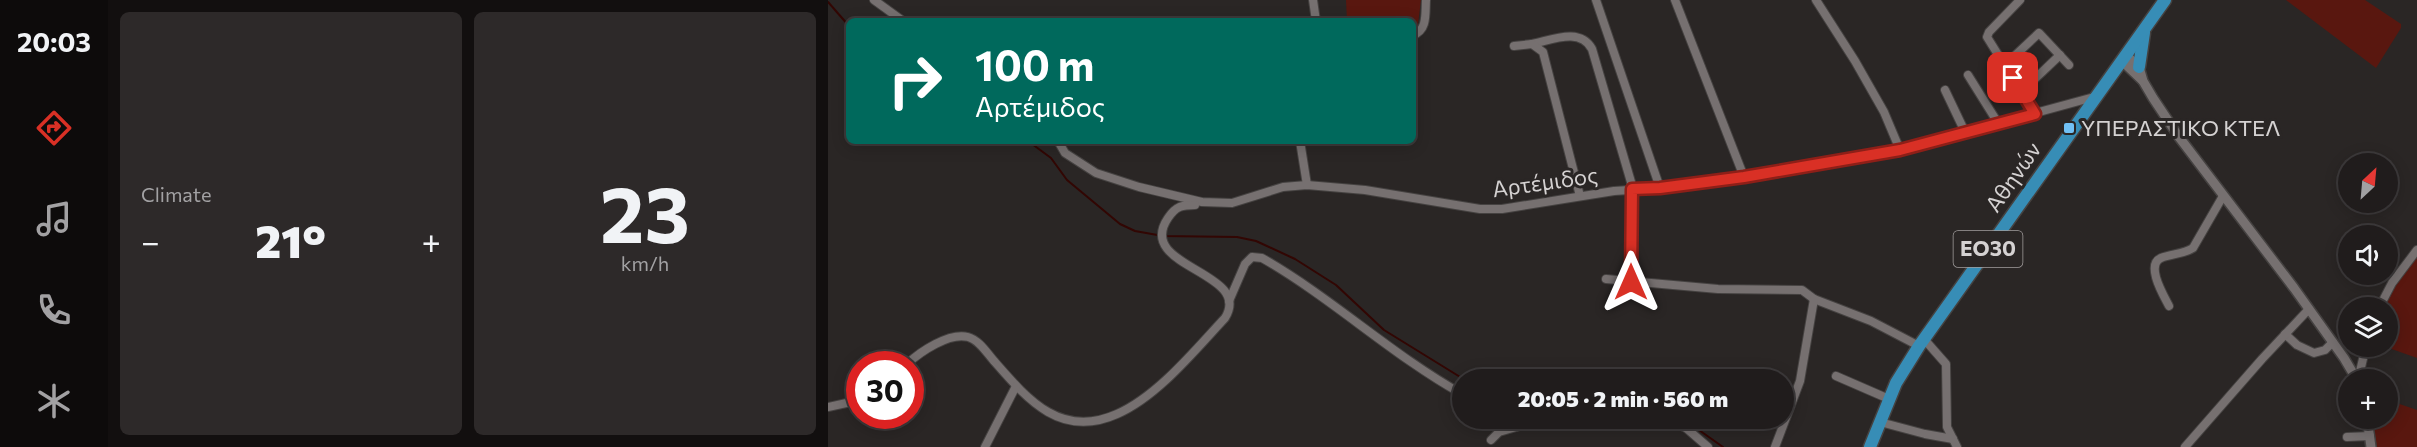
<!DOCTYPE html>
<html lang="en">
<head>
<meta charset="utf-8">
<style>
  :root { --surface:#201c1c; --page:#2d2929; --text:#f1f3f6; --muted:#a2a1a3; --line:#3d3a3b; --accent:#d93025 }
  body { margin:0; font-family:Commissioner,sans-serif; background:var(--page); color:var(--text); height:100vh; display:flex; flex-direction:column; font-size:22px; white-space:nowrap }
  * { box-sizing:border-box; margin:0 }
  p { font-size:20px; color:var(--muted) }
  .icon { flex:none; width:33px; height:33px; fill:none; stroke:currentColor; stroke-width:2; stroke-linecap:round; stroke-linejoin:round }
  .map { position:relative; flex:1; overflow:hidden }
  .details { display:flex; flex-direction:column; gap:12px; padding:12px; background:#120f0f; width:720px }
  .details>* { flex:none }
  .guide { position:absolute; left:18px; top:18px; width:570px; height:126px; border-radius:9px; box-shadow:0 3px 15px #0003,0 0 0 2px var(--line); background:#00695c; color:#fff; overflow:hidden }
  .needle { width:39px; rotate:26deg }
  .controls { position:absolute; left:1510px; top:153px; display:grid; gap:12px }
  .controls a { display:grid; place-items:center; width:60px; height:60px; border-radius:50%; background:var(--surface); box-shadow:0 3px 15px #0003,0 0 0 2px var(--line); font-size:30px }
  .speed { position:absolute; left:18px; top:351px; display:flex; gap:12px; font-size:30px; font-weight:700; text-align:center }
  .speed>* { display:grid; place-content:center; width:78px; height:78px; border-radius:50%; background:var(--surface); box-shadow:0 3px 15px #0003,0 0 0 2px var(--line); line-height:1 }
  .speed .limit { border:9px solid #d22; background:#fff; color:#111 }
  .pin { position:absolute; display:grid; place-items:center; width:51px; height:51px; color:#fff; margin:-26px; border-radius:12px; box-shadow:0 3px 9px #0006 }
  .me { position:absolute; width:66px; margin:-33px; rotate:0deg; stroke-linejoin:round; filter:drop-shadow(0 0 4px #0008) }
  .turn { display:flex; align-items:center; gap:21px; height:126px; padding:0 30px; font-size:27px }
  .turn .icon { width:78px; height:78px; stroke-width:2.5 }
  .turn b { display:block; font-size:42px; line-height:51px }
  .big { font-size:45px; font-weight:800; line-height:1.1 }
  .details .widget { flex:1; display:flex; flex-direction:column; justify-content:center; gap:9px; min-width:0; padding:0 21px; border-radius:9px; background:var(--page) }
  .details .dial { align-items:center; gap:0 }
  .dial b { font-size:78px; line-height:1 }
  .heat { display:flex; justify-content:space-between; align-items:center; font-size:33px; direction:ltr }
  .details .tiles { flex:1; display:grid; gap:12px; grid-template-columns:repeat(2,1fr) }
  .trip { position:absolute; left:624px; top:369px; width:342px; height:60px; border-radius:30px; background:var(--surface); box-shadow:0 3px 15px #0003,0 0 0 2px var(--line); font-weight:800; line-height:60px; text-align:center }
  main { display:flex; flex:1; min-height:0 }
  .tab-bar { display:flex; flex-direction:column; width:108px; justify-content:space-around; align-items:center; background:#0d0b0b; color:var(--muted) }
  .tab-bar .icon { width:42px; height:42px }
  .tab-bar .active { color:var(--accent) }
  .tab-bar b { font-size:27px; color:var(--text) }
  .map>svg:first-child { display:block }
  .green { fill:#59170f }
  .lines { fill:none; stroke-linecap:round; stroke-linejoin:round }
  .stream { stroke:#320603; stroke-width:2 }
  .minor-casing { stroke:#454241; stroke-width:10 }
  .tertiary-casing { stroke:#454241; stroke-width:12 }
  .primary-casing { stroke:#454241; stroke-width:15 }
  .minor { stroke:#767070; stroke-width:8 }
  .tertiary { stroke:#767070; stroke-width:9 }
  .primary { stroke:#378db6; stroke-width:12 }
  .route-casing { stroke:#8d1f18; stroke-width:15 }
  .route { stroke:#d93025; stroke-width:10 }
  .poi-dot { fill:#71c1f5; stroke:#2a2625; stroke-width:2 }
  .labels { text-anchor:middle; stroke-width:6; stroke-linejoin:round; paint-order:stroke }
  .shield { fill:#2a2625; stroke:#a29e9e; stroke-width:1.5 }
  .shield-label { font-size:21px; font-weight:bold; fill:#d5d2d2 }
  .poi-label { font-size:22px; fill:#d5d2d2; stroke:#2a2625; text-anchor:start }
  .street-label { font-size:22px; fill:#d5d2d2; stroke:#2a2625 }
</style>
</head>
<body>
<main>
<nav class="tab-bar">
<b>20:03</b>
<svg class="icon active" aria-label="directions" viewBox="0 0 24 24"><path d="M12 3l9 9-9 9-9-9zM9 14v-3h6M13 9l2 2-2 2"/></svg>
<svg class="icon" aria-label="music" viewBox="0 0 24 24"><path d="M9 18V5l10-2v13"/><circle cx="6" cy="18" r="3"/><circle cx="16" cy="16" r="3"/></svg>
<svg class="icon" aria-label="phone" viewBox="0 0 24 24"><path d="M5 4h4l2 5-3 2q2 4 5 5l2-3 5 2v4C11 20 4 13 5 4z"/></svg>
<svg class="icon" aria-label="climate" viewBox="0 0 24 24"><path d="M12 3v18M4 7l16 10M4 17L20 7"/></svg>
</nav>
<section class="details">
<div class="tiles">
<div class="widget"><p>Climate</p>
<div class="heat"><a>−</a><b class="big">21°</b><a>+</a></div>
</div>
<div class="widget dial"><b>23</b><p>km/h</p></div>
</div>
</section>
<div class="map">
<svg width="1589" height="447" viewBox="0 0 1589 447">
  <rect width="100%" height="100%" fill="#2a2625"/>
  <g class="green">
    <polygon points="518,0 593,0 589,32 585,32 585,21 519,21"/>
    <polygon points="1458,0 1537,0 1573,24 1573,28 1548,68"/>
    <polygon points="1589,255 1589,358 1558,347 1560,346 1560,308 1553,308 1565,286"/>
    <polygon points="1560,400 1589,410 1589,447 1549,447 1544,419 1560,418"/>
  </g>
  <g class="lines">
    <g class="stream">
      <polyline points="0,2 21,26"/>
      <polyline points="200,141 223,158 239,180 292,224 307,231 335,236 409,237 428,241 467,259 508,285 556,330 637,380"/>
      <polyline points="854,418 895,447"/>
    </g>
    <defs>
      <g id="minor">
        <polyline points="46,0 75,21"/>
        <polyline points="485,0 488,21"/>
        <polyline points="768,0 832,188"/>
        <polyline points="847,0 916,177"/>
        <polyline points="988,0 1027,61 1056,112 1072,150"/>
        <polyline points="1192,0 1161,32 1159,37 1207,114"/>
        <path d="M585,35C600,30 597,13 598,0"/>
        <path d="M704,44C724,40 752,27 764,49L803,182V282"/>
        <polyline points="686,46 704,44 715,52 752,196"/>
        <polyline points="1177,65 1211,33 1241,65"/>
        <polyline points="1140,75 1170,123"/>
        <polyline points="1117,90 1137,132"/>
        <polyline points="1193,92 1232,55"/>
        <polyline points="230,141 237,153 268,173 311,187 374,202 404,203 455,187 479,185 537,190 652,209 674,209 786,191 832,188 916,177 1072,150 1266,97"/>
        <polyline points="472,141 479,185"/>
        <polyline points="778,279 890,289 974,290 986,299 1043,321 1091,346"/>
        <path d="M401,301L417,264L424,257L434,258C504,298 564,355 634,394"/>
        <path d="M1341,306C1336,296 1317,265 1333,258C1343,254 1356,254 1365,248L1395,196"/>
        <polyline points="1551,308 1564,283 1589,250"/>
        <polyline points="1457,334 1469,345 1486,353 1497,350 1505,342"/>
        <polyline points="1096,339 1118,364 1119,427 1129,447"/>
        <path d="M79,364C92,352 121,332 140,337C151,340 159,353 166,361C200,400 233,439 289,414C330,396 367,350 397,318C426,271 306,268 340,218C348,206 354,205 367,205"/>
        <polyline points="1008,376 1061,399"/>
        <polyline points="1530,380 1538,346"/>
        <polyline points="0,407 32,400"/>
        <polyline points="682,418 688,422 688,427"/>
        <polyline points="836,418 858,428 880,447"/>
        <polyline points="1052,422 1097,434 1125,439"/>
        <polyline points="1519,437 1542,436"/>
        <polyline points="663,440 671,432 719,418"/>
        <polyline points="157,447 188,386"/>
        <polyline points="947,447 972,381 986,299"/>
        <polyline points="1357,447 1434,359 1481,309"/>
      </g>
      <g id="tertiary">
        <polyline points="1298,55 1311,67 1315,81 1325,98 1351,137 1466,288 1516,358 1529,380"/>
        <polyline points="1294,61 1314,80"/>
        <polyline points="1539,418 1543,447"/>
      </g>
      <g id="primary">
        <polyline points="1311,67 1316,33"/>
        <polyline points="1042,447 1068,383 1091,346 1337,0"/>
      </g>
    </defs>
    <use href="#minor" class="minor-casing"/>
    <use href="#tertiary" class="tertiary-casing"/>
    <use href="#primary" class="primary-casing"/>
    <use href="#minor" class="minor"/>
    <use href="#tertiary" class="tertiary"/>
    <use href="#primary" class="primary"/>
  </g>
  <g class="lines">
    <defs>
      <polyline id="route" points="803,282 804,189 832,188 916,177 1072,150 1207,114 1185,78"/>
    </defs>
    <use href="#route" class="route-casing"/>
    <use href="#route" class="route"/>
  </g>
  <rect class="poi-dot" x="1235" y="122" width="12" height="12" rx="3"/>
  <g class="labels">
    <rect class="shield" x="1125.5" y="231" width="69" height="36" rx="4.5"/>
    <g class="shield-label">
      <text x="1160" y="256">ΕΟ30</text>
    </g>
    <g class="poi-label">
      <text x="1253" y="136">ΥΠΕΡΑΣΤΙΚΟ ΚΤΕΛ</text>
    </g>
    <g class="street-label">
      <text transform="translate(1185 177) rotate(-55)" y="8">Αθηνών</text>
      <text transform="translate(717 182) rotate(-8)" y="8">Αρτέμιδος</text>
    </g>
  </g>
</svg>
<div class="controls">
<a><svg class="needle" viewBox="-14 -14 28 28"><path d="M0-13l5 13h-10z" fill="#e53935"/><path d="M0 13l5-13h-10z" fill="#a2a1a3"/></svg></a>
<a><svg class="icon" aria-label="sound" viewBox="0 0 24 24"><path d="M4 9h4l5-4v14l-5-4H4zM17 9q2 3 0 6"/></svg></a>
<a><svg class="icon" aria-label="layers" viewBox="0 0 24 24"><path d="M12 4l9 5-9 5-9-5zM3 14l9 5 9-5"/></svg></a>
<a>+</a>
</div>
<div class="speed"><div class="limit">30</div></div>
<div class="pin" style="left:1185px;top:78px;background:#d93025"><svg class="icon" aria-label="arrive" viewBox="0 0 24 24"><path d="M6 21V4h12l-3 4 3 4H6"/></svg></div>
<svg class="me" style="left:803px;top:282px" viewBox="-20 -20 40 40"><path d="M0-17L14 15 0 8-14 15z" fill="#d93025" stroke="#fff" stroke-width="4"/></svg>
<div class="trip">20:05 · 2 min · 560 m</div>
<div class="guide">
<div class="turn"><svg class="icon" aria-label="right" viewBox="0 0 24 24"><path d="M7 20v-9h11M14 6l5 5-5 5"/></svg><div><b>100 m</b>Αρτέμιδος</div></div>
</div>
</div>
</main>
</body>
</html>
